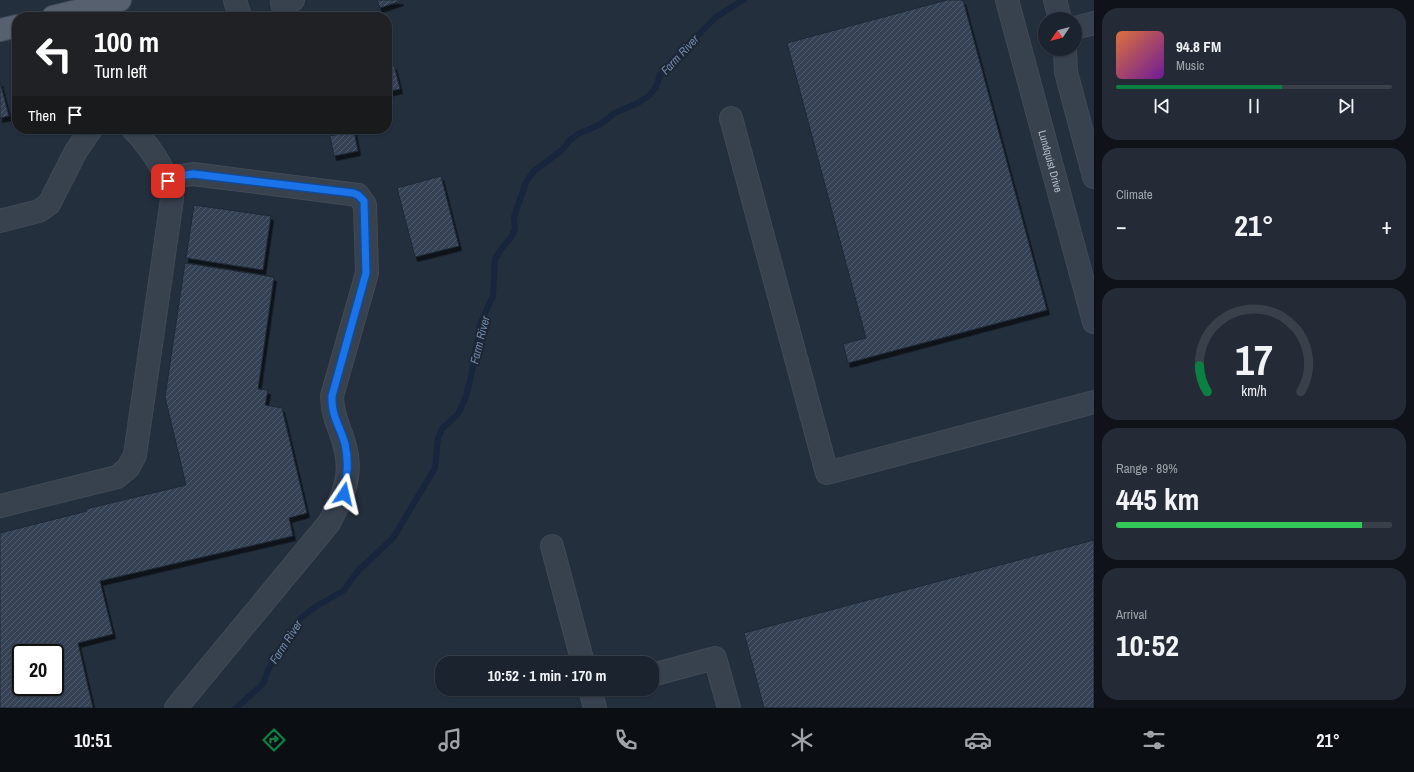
<!DOCTYPE html>
<html lang="en">
<head>
<meta charset="utf-8">
<style>
  :root { --surface:#1b232e; --page:#242b36; --text:#f1f3f6; --muted:#a0a4aa; --line:#39404a; --accent:#0b8043 }
  body { margin:0; font-family:"Archivo Narrow",sans-serif; background:var(--page); color:var(--text); height:100vh; display:flex; flex-direction:column; font-size:15px; white-space:nowrap }
  * { box-sizing:border-box; margin:0 }
  p { font-size:13px; color:var(--muted) }
  .icon { flex:none; width:22px; height:22px; fill:none; stroke:currentColor; stroke-width:2; stroke-linecap:round; stroke-linejoin:round }
  .map { position:relative; flex:1; overflow:hidden }
  .details { display:flex; flex-direction:column; gap:8px; padding:8px; background:#0f1319; width:320px }
  .details>* { flex:none }
  .hud { position:absolute; left:12px; top:12px; width:380px; height:122px; border-radius:16px; box-shadow:0 1px 3px #0004,0 0 0 1px var(--line); background:#202124; color:#fff; overflow:hidden }
  .needle { width:26px; rotate:235deg }
  .controls { position:absolute; left:1038px; top:12px; display:grid; gap:8px }
  .controls a { display:grid; place-items:center; width:44px; height:44px; border-radius:50%; background:var(--surface); box-shadow:0 1px 3px #0004,0 0 0 1px var(--line); font-size:20px }
  .speed { position:absolute; left:12px; top:644px; display:flex; gap:8px; font-size:20px; font-weight:700; text-align:center }
  .speed>* { display:grid; place-content:center; width:52px; height:52px; border-radius:50%; background:var(--surface); box-shadow:0 1px 3px #0004,0 0 0 1px var(--line); line-height:1 }
  .speed .limit { border:2px solid #111; border-radius:6px; background:#fff; color:#111 }
  .pin { position:absolute; display:grid; place-items:center; width:34px; height:34px; color:#fff; margin:-17px; border-radius:8px; box-shadow:0 2px 6px #0006 }
  .me { position:absolute; width:44px; margin:-22px; rotate:10deg; stroke-linejoin:round; filter:drop-shadow(0 0 3px #0008) }
  .turn { display:flex; align-items:center; gap:14px; height:84px; padding:0 16px; font-size:18px }
  .turn .icon { width:52px; height:52px; stroke-width:2.5 }
  .turn b { display:block; font-size:28px; line-height:34px }
  .then { display:flex; align-items:center; height:38px; padding:0 16px; background:#0003; gap:8px; font-size:15px }
  .big { font-size:30px; font-weight:700; line-height:1.1 }
  .details .tile { flex:1; display:flex; flex-direction:column; justify-content:center; gap:6px; min-width:0; padding:0 14px; border-radius:16px; background:var(--page) }
  .details .dial { align-items:center; gap:0 }
  .dial svg { height:104px; overflow:visible; fill:none; stroke:var(--line); stroke-width:7; stroke-linecap:round; text-anchor:middle }
  .dial text { fill:var(--text); stroke:none }
  .song { display:flex; align-items:center; gap:12px }
  .cover { width:48px; height:48px; border-radius:6px; background:linear-gradient(135deg,hsl(20 70% 55%),hsl(280 70% 35%)) }
  .played { height:4px; border-radius:2px; background:linear-gradient(90deg,var(--accent) 60%,var(--line) 60%) }
  .keys { display:flex; justify-content:space-around; direction:ltr }
  .heat { display:flex; justify-content:space-between; align-items:center; font-size:22px; direction:ltr }
  .charge { height:6px; border-radius:3px; background:linear-gradient(90deg,#34c759 89%,var(--line) 0) }
  .trip { position:absolute; left:435px; top:656px; width:224px; height:40px; border-radius:16px; background:var(--surface); box-shadow:0 1px 3px #0004,0 0 0 1px var(--line); font-weight:700; line-height:40px; text-align:center }
  .tab-bar { display:flex; height:64px; justify-content:space-around; align-items:center; background:#0b0e12; color:var(--muted) }
  .tab-bar .icon { width:28px; height:28px }
  .tab-bar .current { color:var(--accent) }
  .tab-bar b { font-size:18px; color:var(--text) }
  main { display:flex; flex:1; min-height:0 }
  .map>svg:first-child { display:block }
  .lines { fill:none; stroke-linecap:round; stroke-linejoin:round }
  .stream { stroke:#17263c; stroke-width:6 }
  .building { fill:url(#building-hatch); stroke:#1f2835; fill-rule:evenodd; filter:url(#shadow) }
  .minor-casing { stroke:#414a57; stroke-width:24 }
  .major-casing { stroke:#414a57; stroke-width:24 }
  .minor { stroke:#38414e; stroke-width:22 }
  .major { stroke:#56606e; stroke-width:22 }
  .route-casing { stroke:#114b97; stroke-width:10 }
  .route { stroke:#1a73e8; stroke-width:7 }
  .labels { text-anchor:middle; stroke-width:4; stroke-linejoin:round; paint-order:stroke }
  .street-label { font-size:11px; fill:#b4bcc9; stroke:#1d2633 }
  .water-label { font-size:12px; font-style:italic; fill:#6d86a8; stroke:#1d2633 }
</style>
</head>
<body>
<main>
<div class="map">
<svg width="1094" height="708" viewBox="0 0 1094 708">
  <defs>
    <pattern id="building-hatch" width="6" height="6" patternUnits="userSpaceOnUse"><rect width="6" height="6" fill="#364354"/><path d="M-1 1l2-2M0 6l6-6M5 7l2-2" fill="none" stroke="#515c6b"/></pattern>
    <filter id="shadow"><feDropShadow dx="2.5" dy="4.5" stdDeviation="0" flood-color="#0009"/></filter>
  </defs>
  <rect width="100%" height="100%" fill="#242f3e"/>
  <g class="lines">
    <polyline class="stream" points="236,708 263,684 268,670 301,618 315,607 343,591 358,571 393,538 435,468 438,438 442,429 458,414 465,399 470,381 481,322 493,296 495,259 502,248 512,236 515,229 514,217 526,182 534,171 562,150 569,141 578,134 599,125 615,113 638,103 649,96 656,87 660,75 676,60 683,50 716,17 743,0"/>
  </g>
  <g class="building">
    <polygon points="377,0 401,0 401,1 380,8"/>
    <polygon points="947,0 963,0 1047,310 848,363 843,344 866,338 787,43"/>
    <polygon points="394,65 400,89 387,92 387,67"/>
    <polygon points="0,82 9,116 0,118"/>
    <polygon points="354,131 358,151 334,156 330,136"/>
    <polygon points="441,176 459,246 415,257 397,188"/>
    <polygon points="194,205 271,216 263,270 186,258"/>
    <path d="M185,263L274,277L258,389L268,390L265,405L282,408L307,513L289,518L293,536L100,581L113,634L78,643L93,708H0V533L87,511L86,509L186,485L165,397ZM21,653H55V687H21Z"/>
    <polygon points="1094,540 1094,708 764,708 744,633"/>
  </g>
  <g class="lines">
    <defs>
      <g id="minor">
        <polyline points="235,0 240,17"/>
        <path id="s1" d="M1007,0L1094,322"/>
        <polyline points="1055,0 1060,19"/>
        <polyline points="286,17 282,3 293,0"/>
        <polyline points="1075,28 1094,23"/>
        <polyline points="1065,49 1066,72 1094,177"/>
        <polyline points="731,118 827,473 1094,402"/>
        <path d="M168,181L180,176L193,174L358,195L365,205L367,273L332,396C332,414 339,426 344,443C354,475 343,496 329,523L176,708"/>
        <polyline points="0,221 39,211 49,204 76,151 91,129"/>
        <path d="M0,506L117,477L128,468L135,455L172,199C168,172 151,148 133,129"/>
        <polyline points="552,546 583,663"/>
        <polyline points="652,675 715,658 729,708"/>
        <polyline points="590,689 595,708"/>
      </g>
      <g id="major">
        <polyline points="53,17 120,0"/>
        <polyline points="0,30 17,26"/>
      </g>
    </defs>
    <use href="#minor" class="minor-casing"/>
    <use href="#major" class="major-casing"/>
    <use href="#minor" class="minor"/>
    <use href="#major" class="major"/>
  </g>
  <g class="lines">
    <defs>
      <path id="route" d="M168,181L180,176L193,174L353,193L358,195L364,201L366,273L332,396C331,416 340,426 345,444C349,462 347,476 344,494"/>
    </defs>
    <use href="#route" class="route-casing"/>
    <use href="#route" class="route"/>
  </g>
  <g class="labels">
    <g class="street-label">
      <text dy="4" stroke="none"><textPath href="#s1" startOffset="167">Lundquist Drive</textPath></text>
    </g>
    <g class="water-label">
      <text transform="translate(680 55) rotate(-47)" y="4">Farm River</text>
      <text transform="translate(480 340) rotate(-76)" y="4">Farm River</text>
      <text transform="translate(286 642) rotate(-57)" y="4">Farm River</text>
    </g>
  </g>
</svg>
<div class="controls">
<a><svg class="needle" viewBox="-14 -14 28 28"><path d="M0-13l5 13h-10z" fill="#e53935"/><path d="M0 13l5-13h-10z" fill="#a0a4aa"/></svg></a>
</div>
<div class="speed"><div class="limit">20</div></div>
<div class="pin" style="left:168px;top:181px;background:#d93025"><svg class="icon" aria-label="arrive" viewBox="0 0 24 24"><path d="M6 21V4h12l-3 4 3 4H6"/></svg></div>
<svg class="me" style="left:344px;top:494px" viewBox="-20 -20 40 40"><path d="M0-17L14 15 0 8-14 15z" fill="#1a73e8" stroke="#fff" stroke-width="4"/></svg>
<div class="trip">10:52 · 1 min · 170 m</div>
<div class="hud">
<div class="turn"><svg class="icon" aria-label="left" viewBox="0 0 24 24"><path d="M17 20v-9H6M10 6l-5 5 5 5"/></svg><div><b>100 m</b>Turn left</div></div>
<div class="then">Then<svg class="icon" aria-label="arrive" viewBox="0 0 24 24"><path d="M6 21V4h12l-3 4 3 4H6"/></svg></div>
</div>
</div>
<section class="details">
<div class="tile">
<div class="song"><i class="cover"></i><div><b>94.8 FM</b><p>Music</p></div></div>
<div class="played"></div>
<div class="keys"><svg class="icon" aria-label="previous" viewBox="0 0 24 24"><path d="M18 5L8 12l10 7zM5 5v14"/></svg><svg class="icon" aria-label="pause" viewBox="0 0 24 24"><path d="M8 5v14M16 5v14"/></svg><svg class="icon" aria-label="next" viewBox="0 0 24 24"><path d="M6 5l10 7-10 7zM19 5v14"/></svg></div>
</div>
<div class="tile"><p>Climate</p>
<div class="heat"><a>−</a><b class="big">21°</b><a>+</a></div>
</div>
<div class="tile dial"><svg viewBox="0 0 100 80">
<path d="M14 69A42 42 0 1 1 86 69"/>
<path d="M14 69A42 42 0 0 1 8 49" stroke="#0b8043"/>
<text x="50" y="56" font-size="32" font-weight="700">17</text>
<text x="50" y="72" font-size="11">km/h</text>
</svg></div>
<div class="tile"><p>Range · 89%</p><b class="big">445 km</b><div class="charge"></div></div>
<div class="tile"><p>Arrival</p><b class="big">10:52</b></div>
</section>
</main>
<nav class="tab-bar">
<b>10:51</b>
<svg class="icon current" aria-label="directions" viewBox="0 0 24 24"><path d="M12 3l9 9-9 9-9-9zM9 14v-3h6M13 9l2 2-2 2"/></svg>
<svg class="icon" aria-label="music" viewBox="0 0 24 24"><path d="M9 18V5l10-2v13"/><circle cx="6" cy="18" r="3"/><circle cx="16" cy="16" r="3"/></svg>
<svg class="icon" aria-label="phone" viewBox="0 0 24 24"><path d="M5 4h4l2 5-3 2q2 4 5 5l2-3 5 2v4C11 20 4 13 5 4z"/></svg>
<svg class="icon" aria-label="climate" viewBox="0 0 24 24"><path d="M12 3v18M4 7l16 10M4 17L20 7"/></svg>
<svg class="icon" aria-label="car" viewBox="0 0 24 24"><path d="M5 17H2v-5l4-1 3-4h7l3 4 3 1v5h-3M9 17h6M6 11h13"/><circle cx="7" cy="17" r="2"/><circle cx="17" cy="17" r="2"/></svg>
<svg class="icon" aria-label="filters" viewBox="0 0 24 24"><path d="M4 7h16M4 17h16"/><circle cx="9" cy="7" r="2"/><circle cx="15" cy="17" r="2"/></svg>
<b>21°</b>
</nav>
</body>
</html>
